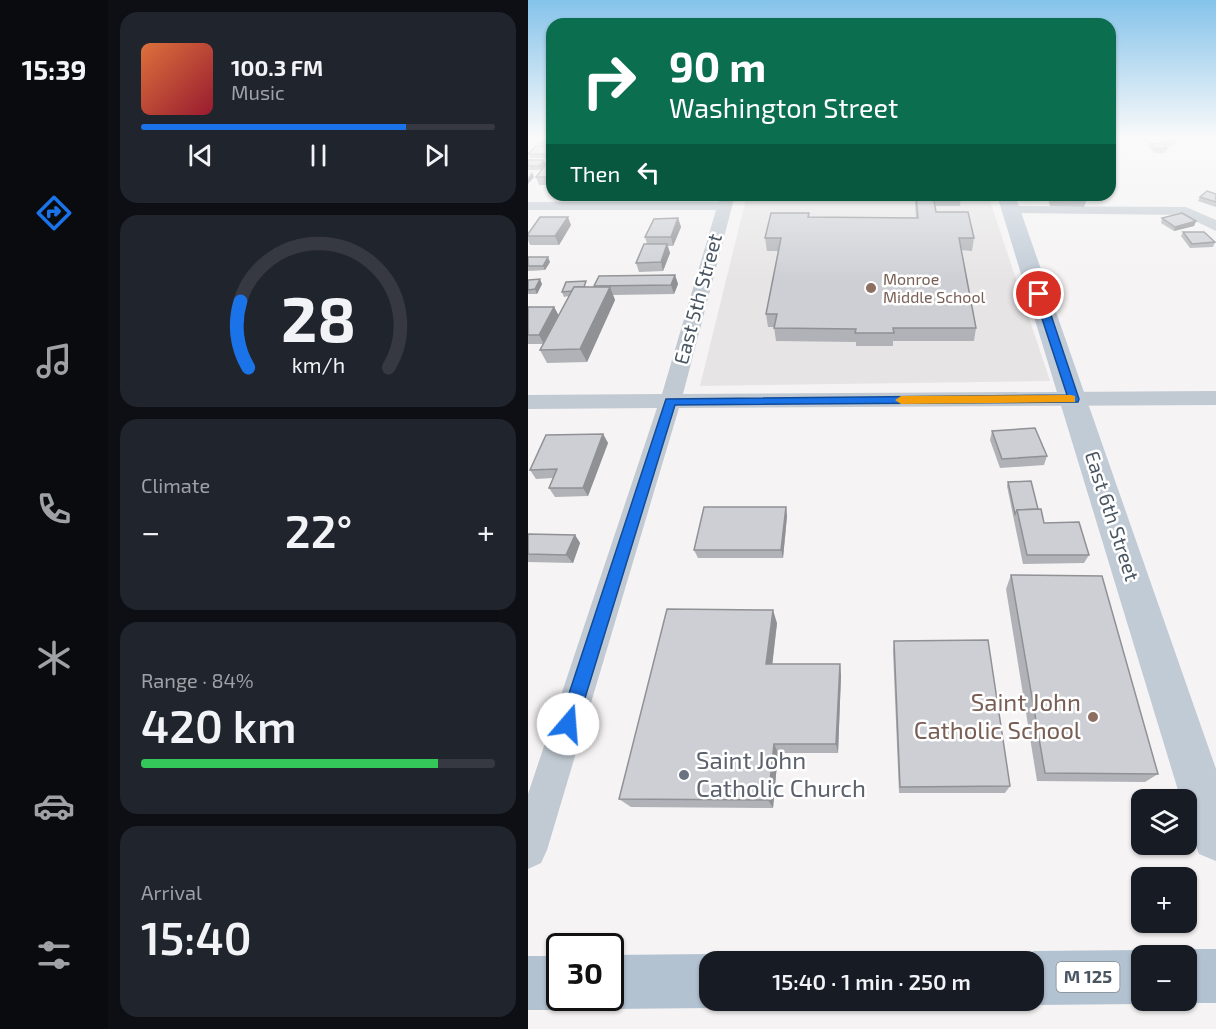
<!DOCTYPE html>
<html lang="en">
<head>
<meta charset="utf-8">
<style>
  :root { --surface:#171b24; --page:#20242c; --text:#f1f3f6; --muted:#9ea1a6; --line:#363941; --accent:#1a73e8 }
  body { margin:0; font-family:"Exo 2",sans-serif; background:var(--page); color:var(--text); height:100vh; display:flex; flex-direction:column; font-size:22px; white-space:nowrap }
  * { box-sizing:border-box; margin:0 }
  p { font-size:20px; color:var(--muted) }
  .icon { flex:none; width:33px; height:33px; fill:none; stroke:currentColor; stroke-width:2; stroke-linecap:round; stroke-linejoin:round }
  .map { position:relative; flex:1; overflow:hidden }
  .panel { display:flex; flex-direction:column; gap:12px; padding:12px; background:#0d0f14; width:420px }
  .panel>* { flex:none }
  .banner { position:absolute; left:18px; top:18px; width:570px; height:183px; border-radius:18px; box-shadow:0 2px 4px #0004; background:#0b6e4f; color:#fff; overflow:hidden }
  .fabs { position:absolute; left:603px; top:789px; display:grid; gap:12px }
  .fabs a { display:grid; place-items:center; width:66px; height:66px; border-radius:12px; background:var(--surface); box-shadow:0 2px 4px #0004; font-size:30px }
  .speed { position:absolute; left:18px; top:933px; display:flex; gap:12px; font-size:30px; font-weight:700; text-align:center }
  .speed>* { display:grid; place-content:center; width:78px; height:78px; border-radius:50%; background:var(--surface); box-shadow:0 2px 4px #0004; line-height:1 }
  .speed .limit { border:3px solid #111; border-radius:9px; background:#fff; color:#111 }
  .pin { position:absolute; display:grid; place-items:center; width:51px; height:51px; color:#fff; margin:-26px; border:3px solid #fff; border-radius:50%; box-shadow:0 2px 6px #0007 }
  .me { position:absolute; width:66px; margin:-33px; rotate:18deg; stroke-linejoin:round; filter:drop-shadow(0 0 4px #0008) }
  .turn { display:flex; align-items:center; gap:21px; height:126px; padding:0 24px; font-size:27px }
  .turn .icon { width:78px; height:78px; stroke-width:2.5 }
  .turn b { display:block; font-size:42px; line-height:51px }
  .then { display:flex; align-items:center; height:57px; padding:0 24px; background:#0003; gap:12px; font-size:22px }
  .big { font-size:45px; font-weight:600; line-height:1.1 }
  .panel .widget { flex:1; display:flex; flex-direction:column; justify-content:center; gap:9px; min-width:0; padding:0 21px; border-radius:18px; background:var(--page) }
  .panel .dial { align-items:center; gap:0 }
  .dial svg { height:156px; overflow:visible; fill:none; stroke:var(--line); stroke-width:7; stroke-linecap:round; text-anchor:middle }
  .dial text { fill:var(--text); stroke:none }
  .song { display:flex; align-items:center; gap:18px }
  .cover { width:72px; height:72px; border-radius:9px; background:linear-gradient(135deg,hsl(20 70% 55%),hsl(350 70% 35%)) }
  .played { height:6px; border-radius:3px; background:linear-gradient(90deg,var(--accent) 75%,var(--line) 75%) }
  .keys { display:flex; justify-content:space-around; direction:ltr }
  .heat { display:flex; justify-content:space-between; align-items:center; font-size:33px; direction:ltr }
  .charge { height:9px; border-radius:4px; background:linear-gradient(90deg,#34c759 84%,var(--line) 0) }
  .trip { position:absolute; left:171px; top:951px; width:345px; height:60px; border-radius:18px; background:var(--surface); box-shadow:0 2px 4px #0004; font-weight:600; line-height:60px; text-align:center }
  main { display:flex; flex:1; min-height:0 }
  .dock { display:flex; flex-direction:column; width:108px; justify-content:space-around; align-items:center; background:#090b0e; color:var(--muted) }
  .dock .icon { width:42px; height:42px }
  .dock .selected { color:var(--accent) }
  .dock b { font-size:27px; color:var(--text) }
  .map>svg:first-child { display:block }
  .education { fill:#e6e4e5 }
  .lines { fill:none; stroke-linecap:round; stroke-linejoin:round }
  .street { fill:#c1cad2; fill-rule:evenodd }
  .secondary { fill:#c1cbd6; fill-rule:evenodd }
  .primary { fill:#b3c2d1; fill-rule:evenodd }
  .wall { fill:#b0b2b7 }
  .shaded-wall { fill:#909195 }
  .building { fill:#cdcfd5; stroke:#909195; stroke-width:1.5 }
  .route { fill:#1a73e8; stroke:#114b97; stroke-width:1.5 }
  .slow { fill:#f59e0b }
  .education-dot { fill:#8d6e63; stroke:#fff; stroke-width:2 }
  .worship-dot { fill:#6b7280; stroke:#fff; stroke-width:2 }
  .labels { text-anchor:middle; stroke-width:5; stroke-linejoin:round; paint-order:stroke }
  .far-education-label { font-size:16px; fill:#785e54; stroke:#fff; text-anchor:start }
  .shield { fill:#fff; stroke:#808990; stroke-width:1.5 }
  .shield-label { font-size:18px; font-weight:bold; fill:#4a5661 }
  .street-label { font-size:20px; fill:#4a5661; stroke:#fff }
  .near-education-label { font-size:24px; fill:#785e54; stroke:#fff; text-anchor:end }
  .near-worship-label { font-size:24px; fill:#5b616d; stroke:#fff; text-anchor:start }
</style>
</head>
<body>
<main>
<nav class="dock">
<b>15:39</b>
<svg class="icon selected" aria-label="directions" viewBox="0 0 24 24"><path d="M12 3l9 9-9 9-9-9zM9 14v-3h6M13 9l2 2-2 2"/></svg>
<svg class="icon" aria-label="music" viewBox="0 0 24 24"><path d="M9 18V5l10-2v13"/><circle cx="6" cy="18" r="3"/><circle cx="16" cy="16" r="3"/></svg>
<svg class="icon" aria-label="phone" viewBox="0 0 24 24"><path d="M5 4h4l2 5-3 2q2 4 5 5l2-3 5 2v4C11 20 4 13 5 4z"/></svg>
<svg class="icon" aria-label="climate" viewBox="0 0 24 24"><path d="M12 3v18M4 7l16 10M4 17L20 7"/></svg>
<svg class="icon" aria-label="car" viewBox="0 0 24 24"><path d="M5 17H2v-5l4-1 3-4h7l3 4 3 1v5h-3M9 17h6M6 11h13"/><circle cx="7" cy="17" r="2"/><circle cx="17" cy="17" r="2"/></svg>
<svg class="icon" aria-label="filters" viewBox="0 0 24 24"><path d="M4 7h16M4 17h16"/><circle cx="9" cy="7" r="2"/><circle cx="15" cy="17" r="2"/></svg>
</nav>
<section class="panel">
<div class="widget">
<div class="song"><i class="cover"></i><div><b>100.3 FM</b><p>Music</p></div></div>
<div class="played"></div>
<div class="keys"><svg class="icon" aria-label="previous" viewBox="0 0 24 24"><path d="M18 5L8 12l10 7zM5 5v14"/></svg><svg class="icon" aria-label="pause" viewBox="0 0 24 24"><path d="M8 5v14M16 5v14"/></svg><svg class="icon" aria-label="next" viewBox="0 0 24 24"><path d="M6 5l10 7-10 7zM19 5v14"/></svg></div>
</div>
<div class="widget dial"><svg viewBox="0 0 100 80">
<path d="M14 69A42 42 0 1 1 86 69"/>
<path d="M14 69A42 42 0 0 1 10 35" stroke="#1a73e8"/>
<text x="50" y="56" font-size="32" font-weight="700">28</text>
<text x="50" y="72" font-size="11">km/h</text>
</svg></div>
<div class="widget"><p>Climate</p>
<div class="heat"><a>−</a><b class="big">22°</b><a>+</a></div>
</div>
<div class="widget"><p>Range · 84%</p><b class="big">420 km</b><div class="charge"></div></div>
<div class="widget"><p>Arrival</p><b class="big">15:40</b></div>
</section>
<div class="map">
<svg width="688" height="1029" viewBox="0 0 688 1029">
  <rect width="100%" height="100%" fill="#f5f3f3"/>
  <polygon class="education" points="219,195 460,195 522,381 172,386"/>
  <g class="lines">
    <g class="street">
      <polygon points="193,195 207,195 155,394 688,391 688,405 151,408 19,850 13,863 0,869 0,794 129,408 0,409 0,395 134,394 188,210 0,210 0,202 191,202"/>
      <polygon points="483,206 658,207 688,220 688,231 655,215 478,213 476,210 478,207"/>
    </g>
    <path class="secondary" d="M469,195H487L688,769V861L671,854C664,835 658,820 658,800H653Z"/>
    <g class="primary">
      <polygon points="658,949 688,949 688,1003 658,1003 652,1000 658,1000 658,956 643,956"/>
      <polygon points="614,950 627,956 614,956 614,1000 622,1000 614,1004 506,1005 495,1000 506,1000 506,962 486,962 487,959 506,951"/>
      <polygon points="182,954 200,962 182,962 182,1000 200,1000 182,1008 82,1009 63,1001 61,998 82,998 82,955"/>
      <polygon points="0,956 32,956 32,998 53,998 51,1002 32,1010 0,1010"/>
    </g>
  </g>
  <g class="wall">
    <polygon points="24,137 24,158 2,158 0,154 12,146 11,143"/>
    <polygon points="582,137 603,137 601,141 582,140"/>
    <polygon points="606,137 626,137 625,139 609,140"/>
    <polygon points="631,137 655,137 654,140 645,140 647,142 645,146 638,146 639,148 638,153 626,153 621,147 622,143 632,143 630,141"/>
    <polygon points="0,160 16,160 18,164 13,170 0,170"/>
    <polygon points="24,162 24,185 11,185 8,177"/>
    <polygon points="688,194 688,207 670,201 672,197"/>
    <polygon points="293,195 433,195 432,206 407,206 408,212 446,238 444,251 433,250 448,328 446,341 365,341 365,346 328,346 328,342 248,341 246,327 240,327 238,314 250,251 239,251 237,238 281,213 281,217 388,218 387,201 294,201"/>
    <polygon points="519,195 557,195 559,199 556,207 522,206"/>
    <polygon points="150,218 153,227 145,246 140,246 142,253 135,271 111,272 108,263 119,244 117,237"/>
    <polygon points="634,218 668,221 666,226 646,231 633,223"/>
    <polygon points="43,225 31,245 2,245 0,240 0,234"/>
    <polygon points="655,232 687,242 685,247 662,248 653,236"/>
    <polygon points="0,257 22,262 17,270 0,271"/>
    <polygon points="147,275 150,284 146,294 85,295 87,300 59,362 19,363 12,350 16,344 0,344 0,307 26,307 31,316 41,296 36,297 34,292 60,286 60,287 66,287 66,286"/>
    <polygon points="0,280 14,284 9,294 0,294"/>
    <polygon points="464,431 519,456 516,465 472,468 462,440"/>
    <polygon points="75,434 80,443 60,496 27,497 21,488 25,478 8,479 2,470"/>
    <polygon points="480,482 510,509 516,523 561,555 556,563 495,564 479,486"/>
    <polygon points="258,507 259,516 255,558 170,558 166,550"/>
    <polygon points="0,534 47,535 52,543 45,563 0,562"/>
    <polygon points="483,575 630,774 617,782 509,781 478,589"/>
    <polygon points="249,623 244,664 312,664 313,676 310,753 250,753 245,808 103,807 91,799"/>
    <polygon points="366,641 482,786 477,793 371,793 365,651"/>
  </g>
  <g class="shaded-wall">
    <polygon points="16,160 18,164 13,170 11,166"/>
    <polygon points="4,172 6,177 0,184 0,178"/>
    <polygon points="40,217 43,225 31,245 27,236"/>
    <polygon points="150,218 153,227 145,246 143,237"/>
    <polygon points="668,221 666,226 646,231 647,227"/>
    <polygon points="139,244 142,253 135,271 133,262"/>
    <polygon points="20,257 22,262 17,270 15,266"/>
    <polygon points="147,275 150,284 146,294 143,285"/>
    <polygon points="12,279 14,284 9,294 7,289"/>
    <polygon points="82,287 87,300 59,362 52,349"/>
    <polygon points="26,307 31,316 16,344 11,335"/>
    <polygon points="75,434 80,443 60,496 55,488"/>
    <polygon points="258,507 259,516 255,558 253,550"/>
    <polygon points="47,535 52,543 45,563 38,555"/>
    <polygon points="245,610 249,623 243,676 238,664"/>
    <polygon points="312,664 313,676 310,753 308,744"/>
    <polygon points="246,744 250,753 245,808 240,800"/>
  </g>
  <g class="building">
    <polygon points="18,137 24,137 24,143 11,143"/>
    <polygon points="631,137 644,137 647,142 636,142"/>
    <polygon points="622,143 635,144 639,148 627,149"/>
    <polygon points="8,146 24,146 24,154 0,154"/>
    <polygon points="0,160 16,160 11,166 0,166"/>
    <polygon points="20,162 24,162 24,177 8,177"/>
    <polygon points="679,191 688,194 688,202 672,197"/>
    <polygon points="388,195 405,195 408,212 440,212 446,238 431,238 448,328 365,328 366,333 327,333 328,329 246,328 249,314 238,314 253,238 237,238 243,213 281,213 280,217 390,218"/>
    <polygon points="523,195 557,195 559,199 524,198"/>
    <polygon points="654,213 668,221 647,227 634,218"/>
    <polygon points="12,217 40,217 27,236 0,236 0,234"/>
    <polygon points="150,218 143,237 117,237 126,219"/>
    <polygon points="655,232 676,232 687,242 664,244"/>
    <polygon points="116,244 139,244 133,262 108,263"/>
    <polygon points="0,257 20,257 15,266 0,266"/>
    <polygon points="147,275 143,285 66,286 71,276"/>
    <polygon points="12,279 7,289 0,290 0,280"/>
    <polygon points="58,281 56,287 46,287 44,291 34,292 38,282"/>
    <polygon points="46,287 82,287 52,349 12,350"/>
    <polygon points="0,307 26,307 11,335 0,335"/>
    <polygon points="507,428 519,456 474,459 464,431"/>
    <polygon points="75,434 55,488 21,488 29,469 2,470 18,435"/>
    <polygon points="503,481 510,509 489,510 487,514 480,482"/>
    <polygon points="176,507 258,507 253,550 166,550"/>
    <polygon points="513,509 516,523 551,522 561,555 499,555 489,510"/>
    <polygon points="0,534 47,535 38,555 0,554"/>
    <polygon points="483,575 574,576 630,774 517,773"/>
    <polygon points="139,609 245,610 238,664 312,664 308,744 246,744 240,800 91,799"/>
    <polygon points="460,640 482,786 372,787 366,641"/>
  </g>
  <linearGradient id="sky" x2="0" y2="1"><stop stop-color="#85c3ea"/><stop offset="0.49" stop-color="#fafafa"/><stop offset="1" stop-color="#fafafa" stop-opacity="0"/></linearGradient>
  <rect width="688" height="281" fill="url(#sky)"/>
  <polygon class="route" points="511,291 516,294 551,399 550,402 147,405 49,724 46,730 40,732 34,730 31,724 138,399 539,395 506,294"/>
  <polygon class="slow" points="543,395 547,396 547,402 373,404 367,400 373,396"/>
  <g class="education-dot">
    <circle cx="343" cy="288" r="6"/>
    <circle cx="565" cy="717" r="6"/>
  </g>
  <circle class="worship-dot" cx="156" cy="775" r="6"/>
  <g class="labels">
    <g class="far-education-label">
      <text x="355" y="285">Monroe<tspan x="355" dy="18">Middle School</tspan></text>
    </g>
    <rect class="shield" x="528.5" y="962" width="63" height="30" rx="4.5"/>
    <g class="shield-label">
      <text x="560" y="983">M 125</text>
    </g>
    <g class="street-label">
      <text transform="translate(170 299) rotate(-75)" y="7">East 5th Street</text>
      <text transform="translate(584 516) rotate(72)" y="7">East 6th Street</text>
    </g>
    <g class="near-education-label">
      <text x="553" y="711">Saint John<tspan x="553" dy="28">Catholic School</tspan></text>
    </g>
    <g class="near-worship-label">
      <text x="168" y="769">Saint John<tspan x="168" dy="28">Catholic Church</tspan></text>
    </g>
  </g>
</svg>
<div class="fabs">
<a><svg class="icon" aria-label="layers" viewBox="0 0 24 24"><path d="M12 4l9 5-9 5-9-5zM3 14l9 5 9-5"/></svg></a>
<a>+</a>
<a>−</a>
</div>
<div class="speed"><div class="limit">30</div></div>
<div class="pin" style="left:511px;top:294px;background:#d93025"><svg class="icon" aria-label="arrive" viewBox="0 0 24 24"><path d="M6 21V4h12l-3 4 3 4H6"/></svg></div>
<svg class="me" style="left:40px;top:724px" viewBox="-20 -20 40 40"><circle r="19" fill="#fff"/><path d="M0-13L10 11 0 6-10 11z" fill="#1a73e8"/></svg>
<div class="trip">15:40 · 1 min · 250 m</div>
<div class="banner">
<div class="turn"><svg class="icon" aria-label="right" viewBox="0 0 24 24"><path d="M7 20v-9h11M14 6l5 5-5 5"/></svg><div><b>90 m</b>Washington Street</div></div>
<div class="then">Then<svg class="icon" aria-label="left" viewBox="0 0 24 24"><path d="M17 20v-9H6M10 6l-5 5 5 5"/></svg></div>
</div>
</div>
</main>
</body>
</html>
